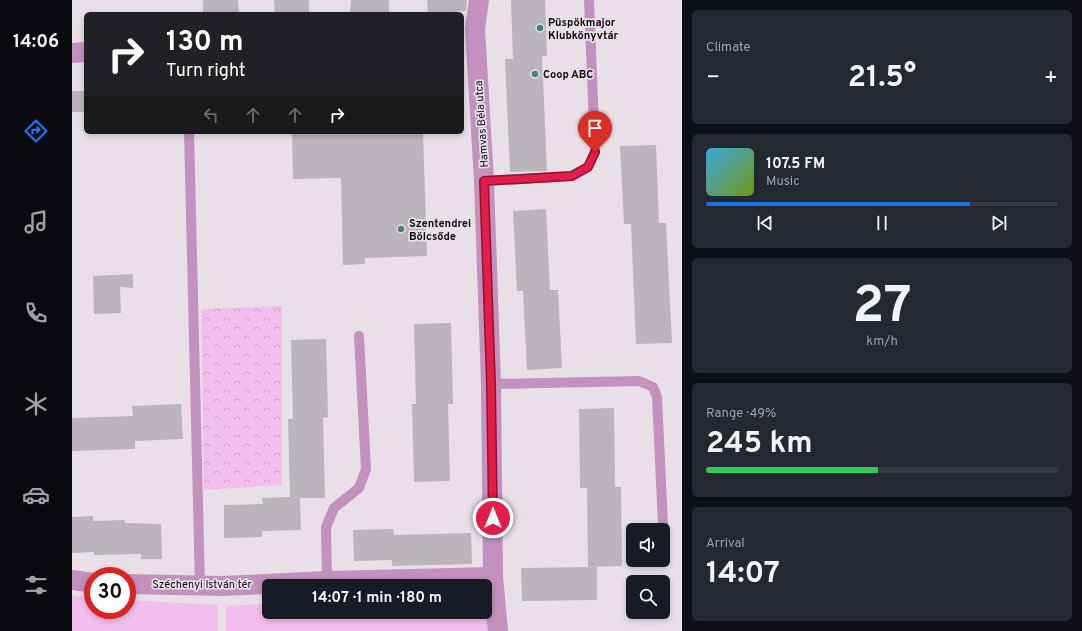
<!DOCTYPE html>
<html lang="en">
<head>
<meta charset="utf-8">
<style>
  :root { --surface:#171b24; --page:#242831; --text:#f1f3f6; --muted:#9ea1a6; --line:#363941; --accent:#1a73e8 }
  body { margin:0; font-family:Overpass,sans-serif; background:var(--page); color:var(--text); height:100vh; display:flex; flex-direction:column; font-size:15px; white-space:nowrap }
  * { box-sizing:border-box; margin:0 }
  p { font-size:13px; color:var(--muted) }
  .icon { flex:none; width:22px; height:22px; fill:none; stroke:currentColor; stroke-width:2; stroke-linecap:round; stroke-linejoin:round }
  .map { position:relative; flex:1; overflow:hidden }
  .details { display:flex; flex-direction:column; gap:10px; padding:10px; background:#0d0f14; width:400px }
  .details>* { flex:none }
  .guide { position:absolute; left:12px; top:12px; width:380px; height:122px; border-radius:6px; box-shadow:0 2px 6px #0003; background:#202124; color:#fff; overflow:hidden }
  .tools { position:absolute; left:554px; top:523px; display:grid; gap:8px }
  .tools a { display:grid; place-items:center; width:44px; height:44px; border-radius:6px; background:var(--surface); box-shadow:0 2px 6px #0003; font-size:20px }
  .speed { position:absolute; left:12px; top:567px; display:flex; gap:8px; font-size:20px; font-weight:700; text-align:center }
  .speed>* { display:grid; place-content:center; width:52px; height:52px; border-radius:50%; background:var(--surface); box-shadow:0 2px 6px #0003; line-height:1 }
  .speed .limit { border:6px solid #d22; background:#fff; color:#111 }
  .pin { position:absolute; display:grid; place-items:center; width:34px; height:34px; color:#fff; margin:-41px -17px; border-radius:50% 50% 50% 0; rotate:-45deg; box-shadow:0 0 4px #0007 }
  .pin .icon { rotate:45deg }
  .me { position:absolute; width:44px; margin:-22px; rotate:0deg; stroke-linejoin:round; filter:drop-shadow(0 0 3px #0008) }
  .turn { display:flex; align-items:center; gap:14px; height:84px; padding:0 16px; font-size:18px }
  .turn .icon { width:52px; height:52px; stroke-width:2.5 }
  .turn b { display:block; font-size:28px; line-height:34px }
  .lanes { display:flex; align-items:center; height:38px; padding:0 16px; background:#0003; justify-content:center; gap:20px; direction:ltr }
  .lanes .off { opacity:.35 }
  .big { font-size:30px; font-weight:700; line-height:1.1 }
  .details .tile { flex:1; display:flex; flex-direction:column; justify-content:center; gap:6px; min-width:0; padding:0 14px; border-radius:6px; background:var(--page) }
  .details .dial { align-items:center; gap:0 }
  .dial b { font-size:52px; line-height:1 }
  .song { display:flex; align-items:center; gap:12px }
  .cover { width:48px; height:48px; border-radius:6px; background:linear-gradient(135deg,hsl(200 70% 55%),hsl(80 70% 35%)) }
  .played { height:4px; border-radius:2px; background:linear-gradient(90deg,var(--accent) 75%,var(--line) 75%) }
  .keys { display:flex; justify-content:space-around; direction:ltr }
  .heat { display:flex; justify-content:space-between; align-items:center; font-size:22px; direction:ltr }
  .charge { height:6px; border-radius:3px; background:linear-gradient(90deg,#34c759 49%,var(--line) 0) }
  .trip { position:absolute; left:190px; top:579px; width:230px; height:40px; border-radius:6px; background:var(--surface); box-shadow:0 2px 6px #0003; font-weight:700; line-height:40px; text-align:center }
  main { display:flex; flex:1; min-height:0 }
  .dock { display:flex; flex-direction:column; width:72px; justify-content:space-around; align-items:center; background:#090b0e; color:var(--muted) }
  .dock .icon { width:28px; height:28px }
  .dock .on { color:var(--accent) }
  .dock b { font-size:18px; color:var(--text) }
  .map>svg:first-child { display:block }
  .green { fill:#f2beee }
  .park { fill:url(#park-crowns) }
  .building { fill:#bcb4bb }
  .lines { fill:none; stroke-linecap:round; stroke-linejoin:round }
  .service { stroke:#c291be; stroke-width:10 }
  .minor { stroke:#c291be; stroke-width:20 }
  .route-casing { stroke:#92132f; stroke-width:10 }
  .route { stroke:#e11d48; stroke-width:7 }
  .poi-dot { fill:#438679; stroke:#e8dfe7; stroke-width:1.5 }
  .labels { text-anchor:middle; stroke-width:3.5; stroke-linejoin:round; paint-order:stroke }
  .poi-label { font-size:11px; font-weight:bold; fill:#0e0b0e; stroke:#e8dfe7; text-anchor:start }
  .street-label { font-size:11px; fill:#0e0b0e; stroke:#e8dfe7 }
</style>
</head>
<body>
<main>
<nav class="dock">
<b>14:06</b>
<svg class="icon on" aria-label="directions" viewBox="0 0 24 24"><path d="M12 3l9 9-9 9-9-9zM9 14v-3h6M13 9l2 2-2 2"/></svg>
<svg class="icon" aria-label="music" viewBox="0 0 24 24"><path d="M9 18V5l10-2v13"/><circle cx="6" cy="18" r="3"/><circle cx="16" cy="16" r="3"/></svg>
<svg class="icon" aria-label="phone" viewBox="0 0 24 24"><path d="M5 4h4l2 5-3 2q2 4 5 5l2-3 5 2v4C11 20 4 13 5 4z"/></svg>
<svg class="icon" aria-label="climate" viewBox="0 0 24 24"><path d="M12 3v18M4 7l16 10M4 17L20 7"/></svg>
<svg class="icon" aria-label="car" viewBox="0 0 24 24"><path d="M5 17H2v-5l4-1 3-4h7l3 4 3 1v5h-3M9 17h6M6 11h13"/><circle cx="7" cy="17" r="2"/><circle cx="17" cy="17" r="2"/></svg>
<svg class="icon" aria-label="filters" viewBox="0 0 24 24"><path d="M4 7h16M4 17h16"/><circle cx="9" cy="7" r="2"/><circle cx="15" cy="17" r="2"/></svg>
</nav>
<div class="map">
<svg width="610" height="631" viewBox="0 0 610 631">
  <defs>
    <pattern id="park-crowns" width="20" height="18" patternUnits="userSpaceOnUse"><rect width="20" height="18" fill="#f2beee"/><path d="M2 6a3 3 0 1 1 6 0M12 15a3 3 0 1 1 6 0" fill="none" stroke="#cea2cb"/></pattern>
  </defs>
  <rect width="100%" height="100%" fill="#e8dfe7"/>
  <g class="green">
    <polygon points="0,595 21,598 21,610 55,610 55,600 146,605 146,631 0,631"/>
    <polygon points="197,604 197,612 276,612 276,617 359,612 413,612 413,609 420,608 421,631 154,631 154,606"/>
  </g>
  <polygon class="park" points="210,306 210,485 132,490 129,309"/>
  <g class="building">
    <polygon points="131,0 166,0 167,14 131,14"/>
    <polygon points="202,0 237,0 237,14 203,14"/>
    <polygon points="279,0 317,0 317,13 278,14"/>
    <polygon points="355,0 395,0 394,11 356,14"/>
    <polygon points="439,0 473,0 475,56 470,56 475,171 438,172 433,59 441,59"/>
    <rect x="0" y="91" width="14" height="21"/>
    <polygon points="220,132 351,132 355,256 293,258 293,264 271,265 269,178 221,179"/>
    <polygon points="584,145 587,223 594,223 600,343 564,344 559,224 552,224 548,146"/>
    <polygon points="474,209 478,290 486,290 490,368 455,370 451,291 445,291 441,211"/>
    <polygon points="61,274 61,288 48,287 49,313 22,314 21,276"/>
    <polygon points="379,323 381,404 376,404 378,481 342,482 340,404 344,404 342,324"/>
    <polygon points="254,339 256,417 251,418 253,498 228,498 229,530 190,531 190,537 152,538 152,505 191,504 190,498 218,497 216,419 221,419 219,340"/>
    <polygon points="109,404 111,439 63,441 63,449 0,451 0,418 61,416 60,406"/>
    <polygon points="542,408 543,487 549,487 550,566 516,567 515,488 508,488 507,409"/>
    <polygon points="21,516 21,521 53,520 53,523 89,524 90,559 69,559 69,554 22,555 22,552 0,553 0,517"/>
    <polygon points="321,529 322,535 399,533 400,564 320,566 320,560 282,561 281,530"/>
    <polygon points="525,567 525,600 450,601 449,568"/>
  </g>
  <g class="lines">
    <g class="service">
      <polyline points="117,132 128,586"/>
      <polyline points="412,181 499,176 516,167 523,152 517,0"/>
      <polyline points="419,384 567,381 581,387 585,397 591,525"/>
      <polyline points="255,581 254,527 262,508 287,488 294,469 287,336"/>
    </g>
    <g class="minor">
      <polyline points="407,0 403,29 412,181 419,384 421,577 426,631"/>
      <polyline points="0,53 14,52"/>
      <polyline points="0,580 21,583"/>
      <polyline points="55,584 151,586 255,581 421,577"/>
    </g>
  </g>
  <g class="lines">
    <defs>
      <polyline id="route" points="421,518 419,384 412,181 500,176 516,167 523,152"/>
    </defs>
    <use href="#route" class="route-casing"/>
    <use href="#route" class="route"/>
  </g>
  <g class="poi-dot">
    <circle cx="468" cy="28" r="4"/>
    <circle cx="463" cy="74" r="4"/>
    <circle cx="329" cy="229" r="4"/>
  </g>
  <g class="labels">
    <g class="poi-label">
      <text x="476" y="26">Püspökmajor<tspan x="476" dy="13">Klubkönyvtár</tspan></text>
      <text x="471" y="78">Coop ABC</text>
      <text x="337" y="227">Szentendrei<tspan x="337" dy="13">Bölcsőde</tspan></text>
    </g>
    <g class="street-label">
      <text transform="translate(409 124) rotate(-94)" y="4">Hamvas Béla utca</text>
      <text x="130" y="588">Széchenyi István tér</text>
    </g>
  </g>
</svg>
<div class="tools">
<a><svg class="icon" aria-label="sound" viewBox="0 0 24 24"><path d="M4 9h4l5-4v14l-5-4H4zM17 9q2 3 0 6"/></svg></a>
<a><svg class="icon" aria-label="search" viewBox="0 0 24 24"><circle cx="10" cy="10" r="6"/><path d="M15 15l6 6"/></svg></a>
</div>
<div class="speed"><div class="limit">30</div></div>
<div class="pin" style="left:523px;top:152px;background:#d93025"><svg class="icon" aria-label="arrive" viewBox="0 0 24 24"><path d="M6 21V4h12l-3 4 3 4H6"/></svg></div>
<svg class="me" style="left:421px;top:518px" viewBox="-20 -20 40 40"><circle r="17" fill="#e11d48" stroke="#fff" stroke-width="3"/><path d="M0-11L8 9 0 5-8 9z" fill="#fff"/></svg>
<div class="trip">14:07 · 1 min · 180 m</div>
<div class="guide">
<div class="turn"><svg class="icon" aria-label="right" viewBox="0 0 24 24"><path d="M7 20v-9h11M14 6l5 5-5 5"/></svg><div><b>130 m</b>Turn right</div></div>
<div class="lanes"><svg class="icon off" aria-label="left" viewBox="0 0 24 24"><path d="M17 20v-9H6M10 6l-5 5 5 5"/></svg><svg class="icon off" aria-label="ahead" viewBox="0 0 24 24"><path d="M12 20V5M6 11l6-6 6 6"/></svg><svg class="icon off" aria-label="ahead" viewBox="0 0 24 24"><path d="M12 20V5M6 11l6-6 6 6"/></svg><svg class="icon" aria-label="right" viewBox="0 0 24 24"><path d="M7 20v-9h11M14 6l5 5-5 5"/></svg></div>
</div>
</div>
<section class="details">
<div class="tile"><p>Climate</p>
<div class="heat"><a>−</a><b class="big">21.5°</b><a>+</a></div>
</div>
<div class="tile">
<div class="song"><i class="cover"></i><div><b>107.5 FM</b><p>Music</p></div></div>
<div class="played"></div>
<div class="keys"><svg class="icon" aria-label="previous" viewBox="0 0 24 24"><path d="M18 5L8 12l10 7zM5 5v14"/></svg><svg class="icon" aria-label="pause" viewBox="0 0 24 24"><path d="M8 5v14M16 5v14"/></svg><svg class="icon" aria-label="next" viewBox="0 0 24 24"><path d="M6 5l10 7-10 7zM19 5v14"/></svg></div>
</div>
<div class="tile dial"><b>27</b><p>km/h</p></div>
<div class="tile"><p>Range · 49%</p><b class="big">245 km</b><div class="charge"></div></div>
<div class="tile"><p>Arrival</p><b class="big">14:07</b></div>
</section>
</main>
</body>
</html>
